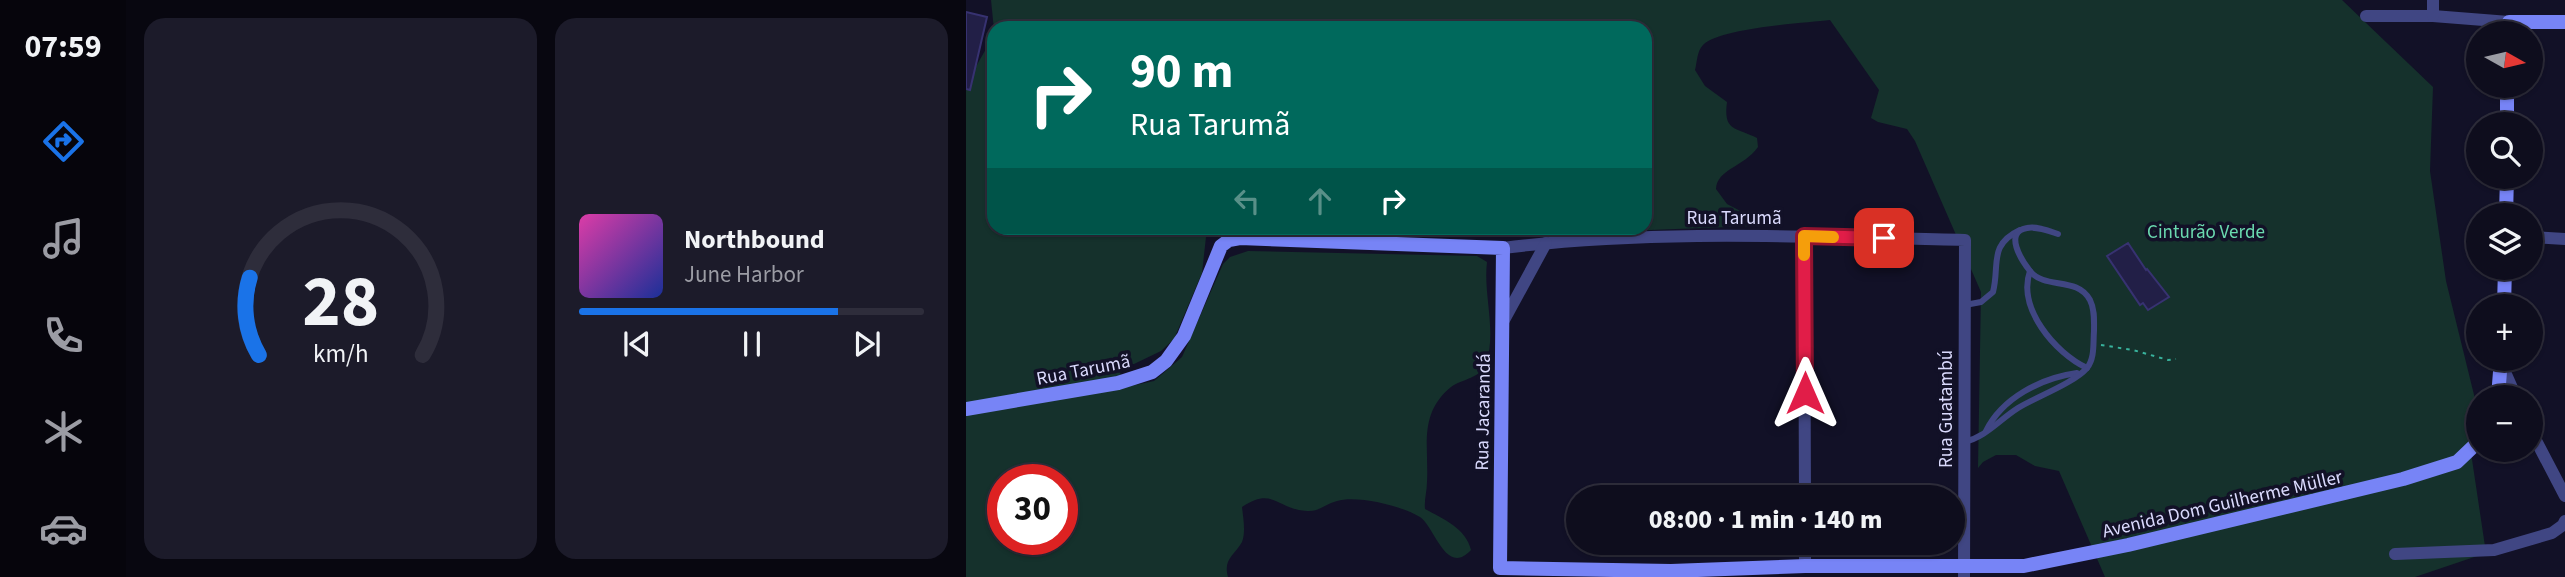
<!DOCTYPE html>
<html lang="en">
<head>
<meta charset="utf-8">
<style>
  :root { --surface:#0e0d1d; --page:#1c1b2a; --text:#f1f3f6; --muted:#9b9ca4; --line:#2e2d3b; --accent:#1a73e8 }
  body { margin:0; font-family:"Source Sans 3",sans-serif; background:var(--page); color:var(--text); height:100vh; display:flex; flex-direction:column; font-size:26px; white-space:nowrap }
  * { box-sizing:border-box; margin:0 }
  p { font-size:23px; color:var(--muted) }
  .icon { flex:none; width:38px; height:38px; fill:none; stroke:currentColor; stroke-width:2; stroke-linecap:round; stroke-linejoin:round }
  .map { position:relative; flex:1; overflow:hidden }
  .side { display:flex; flex-direction:column; gap:18px; padding:18px; background:#080710; width:840px }
  .side>* { flex:none }
  .hud { position:absolute; left:21px; top:21px; width:665px; height:214px; border-radius:21px; box-shadow:0 2px 5px #0004,0 0 0 2px var(--line); background:#00695c; color:#fff; overflow:hidden }
  .needle { width:46px; rotate:98deg }
  .fabs { position:absolute; left:1500px; top:21px; display:grid; gap:14px }
  .fabs a { display:grid; place-items:center; width:77px; height:77px; border-radius:50%; background:var(--surface); box-shadow:0 2px 5px #0004,0 0 0 2px var(--line); font-size:35px }
  .speed { position:absolute; left:21px; top:464px; display:flex; gap:14px; font-size:35px; font-weight:700; text-align:center }
  .speed>* { display:grid; place-content:center; width:91px; height:91px; border-radius:50%; background:var(--surface); box-shadow:0 2px 5px #0004,0 0 0 2px var(--line); line-height:1 }
  .speed .limit { border:10px solid #d22; background:#fff; color:#111 }
  .pin { position:absolute; display:grid; place-items:center; width:60px; height:60px; color:#fff; margin:-30px; border-radius:14px; box-shadow:0 4px 10px #0006 }
  .me { position:absolute; width:77px; margin:-38px; rotate:0deg; stroke-linejoin:round; filter:drop-shadow(0 0 5px #0008) }
  .turn { display:flex; align-items:center; gap:24px; height:147px; padding:0 28px; font-size:32px }
  .turn .icon { width:91px; height:91px; stroke-width:2.5 }
  .turn b { display:block; font-size:49px; line-height:60px }
  .lanes { display:flex; align-items:center; height:66px; padding:0 28px; background:#0003; justify-content:center; gap:35px; direction:ltr }
  .lanes .off { opacity:.35 }
  .side .widget { flex:1; display:flex; flex-direction:column; justify-content:center; gap:10px; min-width:0; padding:0 24px; border-radius:21px; background:var(--page) }
  .side .dial { align-items:center; gap:0 }
  .dial svg { height:182px; overflow:visible; fill:none; stroke:var(--line); stroke-width:7; stroke-linecap:round; text-anchor:middle }
  .dial text { fill:var(--text); stroke:none }
  .song { display:flex; align-items:center; gap:21px }
  .cover { width:84px; height:84px; border-radius:10px; background:linear-gradient(135deg,hsl(320 70% 55%),hsl(230 70% 35%)) }
  .played { height:7px; border-radius:4px; background:linear-gradient(90deg,var(--accent) 75%,var(--line) 75%) }
  .keys { display:flex; justify-content:space-around; direction:ltr }
  .side .tiles { flex:1; display:grid; gap:18px; grid-template-columns:repeat(2,1fr) }
  .trip { position:absolute; left:600px; top:485px; width:399px; height:70px; border-radius:35px; background:var(--surface); box-shadow:0 2px 5px #0004,0 0 0 2px var(--line); font-weight:800; line-height:70px; text-align:center }
  main { display:flex; flex:1; min-height:0 }
  .tab-bar { display:flex; flex-direction:column; width:126px; justify-content:space-around; align-items:center; background:#06050c; color:var(--muted) }
  .tab-bar .icon { width:49px; height:49px }
  .tab-bar .selected { color:var(--accent) }
  .tab-bar b { font-size:32px; color:var(--text) }
  .map>svg:first-child { display:block }
  .green { fill:#15312c; fill-rule:evenodd }
  .building { fill:#221f47; stroke:#373271; stroke-width:2 }
  .lines { fill:none; stroke-linecap:round; stroke-linejoin:round }
  .path { stroke:#38b29c; stroke-width:2; stroke-dasharray:3.5 5; stroke-linecap:butt }
  .lane { stroke:#404683; stroke-width:6 }
  .street { stroke:#404683; stroke-width:12 }
  .secondary { stroke:#7784f6; stroke-width:14 }
  .route-casing { stroke:#92132f; stroke-width:18 }
  .route { stroke:#e11d48; stroke-width:12 }
  .slow { stroke:#f59e0b; stroke-width:12 }
  .labels { text-anchor:middle; stroke-width:7; stroke-linejoin:round; paint-order:stroke }
  .street-label { font-size:19px; fill:#dadafd; stroke:#121127 }
  .park-label { font-size:19px; fill:#6ad9af; stroke:#121127 }
</style>
</head>
<body>
<main>
<nav class="tab-bar">
<b>07:59</b>
<svg class="icon selected" aria-label="directions" viewBox="0 0 24 24"><path d="M12 3l9 9-9 9-9-9zM9 14v-3h6M13 9l2 2-2 2"/></svg>
<svg class="icon" aria-label="music" viewBox="0 0 24 24"><path d="M9 18V5l10-2v13"/><circle cx="6" cy="18" r="3"/><circle cx="16" cy="16" r="3"/></svg>
<svg class="icon" aria-label="phone" viewBox="0 0 24 24"><path d="M5 4h4l2 5-3 2q2 4 5 5l2-3 5 2v4C11 20 4 13 5 4z"/></svg>
<svg class="icon" aria-label="climate" viewBox="0 0 24 24"><path d="M12 3v18M4 7l16 10M4 17L20 7"/></svg>
<svg class="icon" aria-label="car" viewBox="0 0 24 24"><path d="M5 17H2v-5l4-1 3-4h7l3 4 3 1v5h-3M9 17h6M6 11h13"/><circle cx="7" cy="17" r="2"/><circle cx="17" cy="17" r="2"/></svg>
</nav>
<section class="side">
<div class="tiles">
<div class="widget dial"><svg viewBox="0 0 100 80">
<path d="M14 69A42 42 0 1 1 86 69"/>
<path d="M14 69A42 42 0 0 1 10 35" stroke="#1a73e8"/>
<text x="50" y="56" font-size="32" font-weight="700">28</text>
<text x="50" y="72" font-size="11">km/h</text>
</svg></div>
<div class="widget">
<div class="song"><i class="cover"></i><div><b>Northbound</b><p>June Harbor</p></div></div>
<div class="played"></div>
<div class="keys"><svg class="icon" aria-label="previous" viewBox="0 0 24 24"><path d="M18 5L8 12l10 7zM5 5v14"/></svg><svg class="icon" aria-label="pause" viewBox="0 0 24 24"><path d="M8 5v14M16 5v14"/></svg><svg class="icon" aria-label="next" viewBox="0 0 24 24"><path d="M6 5l10 7-10 7zM19 5v14"/></svg></div>
</div>
</div>
</section>
<div class="map">
<svg width="1599" height="577" viewBox="0 0 1599 577">
  <rect width="100%" height="100%" fill="#121127"/>
  <g class="green">
    <path d="M25,0H1376L1467,87L1464,171L1480,281L1511,407L1501,426L1520,553L1449,577H1139L1093,471L1069,466L1050,455H1030L1017,462L1012,468L1015,292L949,141L941,129L912,122L905,118L913,90L864,20C837,23 754,28 737,45C731,51 731,62 729,70L739,86L761,102C757,132 770,127 791,138L792,147C778,167 751,169 750,189L761,204L786,217L789,226L631,232L623,228H679V28H28V30Z"/>
    <path d="M28,35V228H241L236,273L208,339L195,351L168,364L154,366L155,388L188,381L216,357L257,264L264,257L282,251L511,256L521,262C517,295 531,330 520,364C515,378 496,379 485,387C452,414 463,447 461,482C461,492 458,499 459,509C477,519 500,528 505,550C480,577 469,527 454,517C436,506 391,495 371,501C359,504 353,512 341,511C310,509 307,486 276,507C277,517 280,532 276,542C268,556 257,559 262,577H0V84ZM37,480H96V539H37Z"/>
  </g>
  <g class="building">
    <polygon points="0,12 21,17 4,90 0,89"/>
    <polygon points="1162,243 1180,270 1181,269 1203,297 1182,310 1177,303 1174,305 1141,256"/>
  </g>
  <g class="lines">
    <polyline class="path" points="1135,345 1167,350 1202,360 1210,359"/>
    <g class="lane">
      <path d="M1064,271C1051,308 1089,353 1121,368"/>
      <path d="M999,305L1015,302L1027,292C1034,265 1022,245 1054,230"/>
      <path d="M1020,431C1036,398 1075,378 1111,373"/>
      <path d="M998,442C1020,437 1033,420 1052,408C1070,397 1108,383 1121,368C1129,358 1127,343 1128,331C1128,321 1129,310 1124,300C1111,276 1079,290 1064,271C1056,261 1037,232 1061,228C1071,226 1083,231 1092,234"/>
    </g>
    <g class="street">
      <polyline points="1400,16 1467,16 1543,22"/>
      <polyline points="1467,16 1467,0"/>
      <polyline points="838,236 839,497"/>
      <polyline points="1564,237 1599,239"/>
      <path d="M537,248C690,229 845,237 999,240L998,577"/>
      <polyline points="537,322 580,243"/>
      <polyline points="1535,363 1550,397"/>
      <polyline points="1564,429 1599,496"/>
      <polyline points="839,542 839,566"/>
      <polyline points="1429,554 1528,550 1586,533 1597,525 1599,521"/>
    </g>
    <g class="secondary">
      <polyline points="1543,33 1543,22 1599,22"/>
      <polyline points="1541,86 1541,124"/>
      <polyline points="1540,215 1541,177"/>
      <polyline points="1538,306 1539,268"/>
      <polyline points="1532,397 1535,359"/>
      <polyline points="0,409 152,383 186,372 200,361 218,336 255,246 263,240 274,238 537,248 534,568 705,571 839,566 1058,566 1162,545 1437,479 1491,462 1512,442"/>
    </g>
  </g>
  <g class="lines">
    <defs>
      <polyline id="route" points="839,393 838,236 918,238"/>
    </defs>
    <use href="#route" class="route-casing"/>
    <use href="#route" class="route"/>
    <polyline class="slow" points="838,255 838,236 867,237"/>
  </g>
  <g class="labels">
    <g class="street-label">
      <text x="768" y="224">Rua Tarumã</text>
      <text transform="translate(117 369) rotate(-11)" y="7">Rua Tarumã</text>
      <text transform="translate(979 409) rotate(-90)" y="7">Rua Guatambú</text>
      <text transform="translate(516 412) rotate(-89)" y="7">Rua Jacarandá</text>
      <text transform="translate(1256 503) rotate(-13)" y="7">Avenida Dom Guilherme Müller</text>
    </g>
    <g class="park-label">
      <text x="1240" y="238">Cinturão Verde</text>
    </g>
  </g>
</svg>
<div class="fabs">
<a><svg class="needle" viewBox="-14 -14 28 28"><path d="M0-13l5 13h-10z" fill="#e53935"/><path d="M0 13l5-13h-10z" fill="#9b9ca4"/></svg></a>
<a><svg class="icon" aria-label="search" viewBox="0 0 24 24"><circle cx="10" cy="10" r="6"/><path d="M15 15l6 6"/></svg></a>
<a><svg class="icon" aria-label="layers" viewBox="0 0 24 24"><path d="M12 4l9 5-9 5-9-5zM3 14l9 5 9-5"/></svg></a>
<a>+</a>
<a>−</a>
</div>
<div class="speed"><div class="limit">30</div></div>
<div class="pin" style="left:918px;top:238px;background:#d93025"><svg class="icon" aria-label="arrive" viewBox="0 0 24 24"><path d="M6 21V4h12l-3 4 3 4H6"/></svg></div>
<svg class="me" style="left:839px;top:393px" viewBox="-20 -20 40 40"><path d="M0-17L14 15 0 8-14 15z" fill="#e11d48" stroke="#fff" stroke-width="4"/></svg>
<div class="trip">08:00 · 1 min · 140 m</div>
<div class="hud">
<div class="turn"><svg class="icon" aria-label="right" viewBox="0 0 24 24"><path d="M7 20v-9h11M14 6l5 5-5 5"/></svg><div><b>90 m</b>Rua Tarumã</div></div>
<div class="lanes"><svg class="icon off" aria-label="left" viewBox="0 0 24 24"><path d="M17 20v-9H6M10 6l-5 5 5 5"/></svg><svg class="icon off" aria-label="ahead" viewBox="0 0 24 24"><path d="M12 20V5M6 11l6-6 6 6"/></svg><svg class="icon" aria-label="right" viewBox="0 0 24 24"><path d="M7 20v-9h11M14 6l5 5-5 5"/></svg></div>
</div>
</div>
</main>
</body>
</html>
